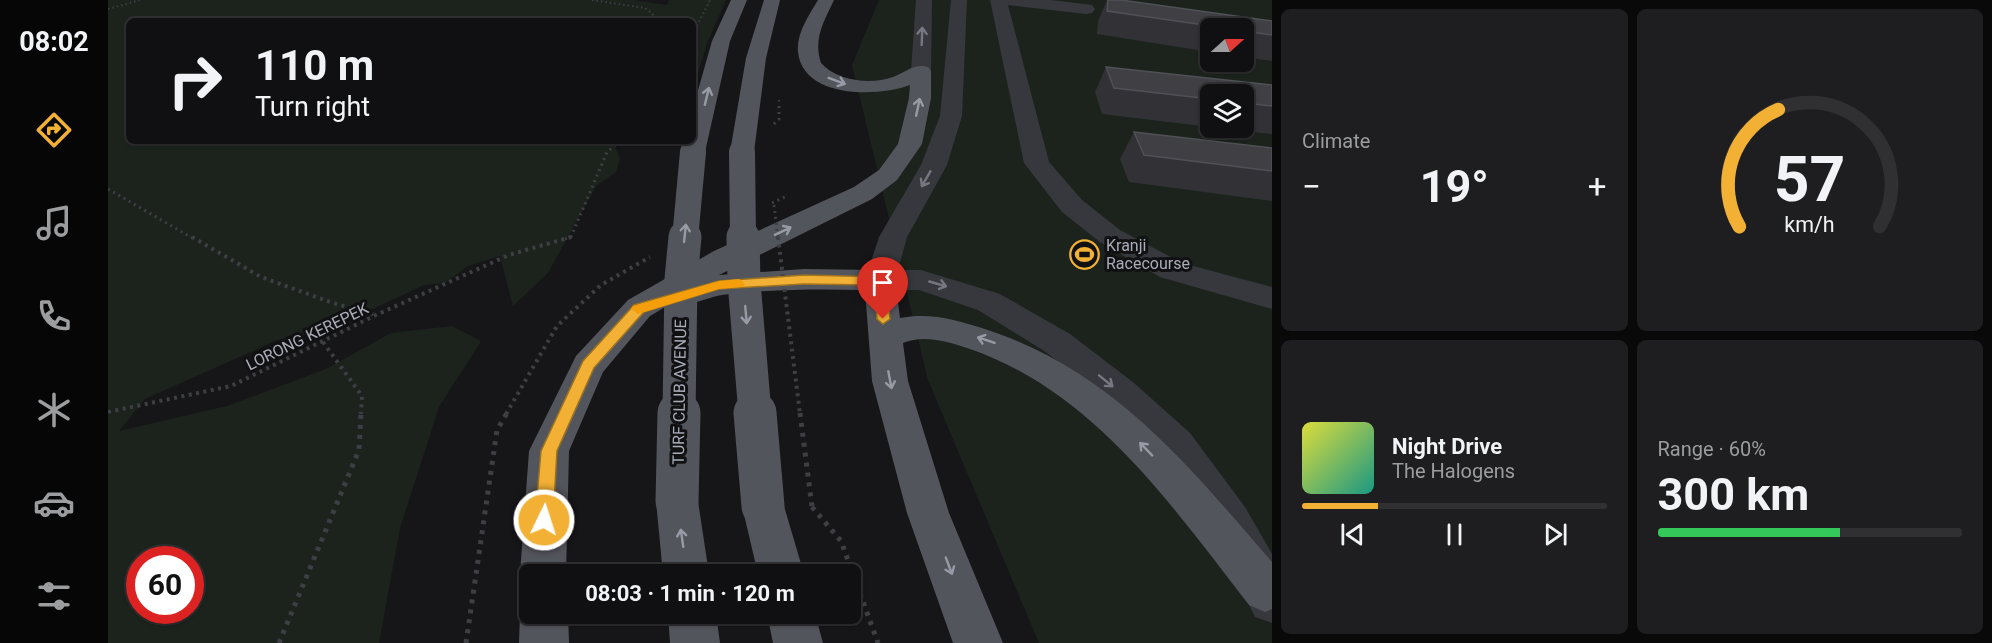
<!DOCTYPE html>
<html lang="en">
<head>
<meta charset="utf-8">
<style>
  :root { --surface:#101012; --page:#1e1e20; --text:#f1f3f6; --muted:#9c9d9f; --line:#303032; --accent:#f2b134 }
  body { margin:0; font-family:Roboto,sans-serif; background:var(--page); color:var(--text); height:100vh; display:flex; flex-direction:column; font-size:22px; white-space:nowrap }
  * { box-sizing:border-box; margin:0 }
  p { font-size:20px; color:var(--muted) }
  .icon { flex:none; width:33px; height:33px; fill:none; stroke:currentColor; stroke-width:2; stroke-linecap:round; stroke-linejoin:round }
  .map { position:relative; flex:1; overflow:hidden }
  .details { display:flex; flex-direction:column; gap:9px; padding:9px; background:#09090a; width:720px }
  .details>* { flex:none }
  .hud { position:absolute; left:18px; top:18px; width:570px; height:126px; border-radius:9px; box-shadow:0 2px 4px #0004,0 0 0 2px var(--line); background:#101012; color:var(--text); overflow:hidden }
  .needle { width:39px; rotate:69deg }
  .fabs { position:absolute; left:1092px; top:18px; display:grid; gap:12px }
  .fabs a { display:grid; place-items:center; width:54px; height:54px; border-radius:9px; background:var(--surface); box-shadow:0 2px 4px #0004,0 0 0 2px var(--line); font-size:30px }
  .speed { position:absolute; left:18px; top:546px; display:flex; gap:12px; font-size:30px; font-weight:700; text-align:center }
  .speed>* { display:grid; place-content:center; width:78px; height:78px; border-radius:50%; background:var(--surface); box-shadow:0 2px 4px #0004,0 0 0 2px var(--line); line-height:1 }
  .speed .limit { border:9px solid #d22; background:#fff; color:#111 }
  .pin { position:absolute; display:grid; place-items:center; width:51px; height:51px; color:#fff; margin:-62px -26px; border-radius:50% 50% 50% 0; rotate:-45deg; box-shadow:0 0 6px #0007 }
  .pin .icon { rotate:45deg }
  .me { position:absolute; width:66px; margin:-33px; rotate:4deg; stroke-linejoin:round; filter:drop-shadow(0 0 4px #0008) }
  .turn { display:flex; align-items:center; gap:21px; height:126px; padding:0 30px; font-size:27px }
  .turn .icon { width:78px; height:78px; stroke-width:2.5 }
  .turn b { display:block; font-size:42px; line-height:51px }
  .big { font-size:45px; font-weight:700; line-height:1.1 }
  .details .widget { flex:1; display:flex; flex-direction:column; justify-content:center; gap:9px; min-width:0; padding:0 21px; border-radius:9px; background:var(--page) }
  .details .dial { align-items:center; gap:0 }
  .dial svg { height:156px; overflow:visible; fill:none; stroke:var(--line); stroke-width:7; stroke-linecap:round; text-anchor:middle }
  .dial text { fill:var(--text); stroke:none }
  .song { display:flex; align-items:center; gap:18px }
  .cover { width:72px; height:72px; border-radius:9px; background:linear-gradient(135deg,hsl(60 70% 55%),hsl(170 70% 35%)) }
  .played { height:6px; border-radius:3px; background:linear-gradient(90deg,var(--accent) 25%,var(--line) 25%) }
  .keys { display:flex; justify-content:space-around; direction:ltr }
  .heat { display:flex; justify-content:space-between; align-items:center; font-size:33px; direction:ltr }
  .charge { height:9px; border-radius:4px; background:linear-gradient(90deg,#34c759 60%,var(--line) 0) }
  .details .tiles { flex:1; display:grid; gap:9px; grid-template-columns:repeat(2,1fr) }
  .trip { position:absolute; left:411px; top:564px; width:342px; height:60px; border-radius:9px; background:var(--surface); box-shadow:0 2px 4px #0004,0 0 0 2px var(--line); font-weight:700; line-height:60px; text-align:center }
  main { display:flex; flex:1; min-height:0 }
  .menu { display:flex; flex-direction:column; width:108px; justify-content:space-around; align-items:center; background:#060607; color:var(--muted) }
  .menu .icon { width:42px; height:42px }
  .menu .selected { color:var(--accent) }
  .menu b { font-size:27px; color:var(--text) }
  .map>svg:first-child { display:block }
  .green { fill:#1c231d; fill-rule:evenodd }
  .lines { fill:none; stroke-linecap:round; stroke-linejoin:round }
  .path-far3 { stroke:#3d3f44; stroke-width:2; stroke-dasharray:1.5 3; stroke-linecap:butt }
  .path-far2 { stroke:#3d3f44; stroke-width:3; stroke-dasharray:2 4; stroke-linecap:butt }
  .path-far1 { stroke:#3d3f44; stroke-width:4; stroke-dasharray:3 4.5; stroke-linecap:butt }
  .path { stroke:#3d3f44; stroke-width:5; stroke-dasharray:4 6; stroke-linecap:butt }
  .minor { fill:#37383d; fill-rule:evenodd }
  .major { fill:#53555c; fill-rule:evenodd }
  .path-bridge-far2 { stroke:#3d3f44; stroke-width:3; stroke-dasharray:2 4; stroke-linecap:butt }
  .path-bridge-far1 { stroke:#3d3f44; stroke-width:4; stroke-dasharray:3 4.5; stroke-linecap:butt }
  .path-bridge { stroke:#3d3f44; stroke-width:5; stroke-dasharray:4 6; stroke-linecap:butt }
  .major-bridge-far2 { stroke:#53555c; stroke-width:26 }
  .major-bridge-far1 { stroke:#53555c; stroke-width:33 }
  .major-bridge { stroke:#53555c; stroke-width:43 }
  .wall { fill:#323236 }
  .building { fill:#3f3f44; stroke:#4f5156; stroke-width:1.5 }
  .oneway { stroke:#757881 }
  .oneway2 { stroke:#979ba6 }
  .route { fill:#f2b134; stroke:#9d7322; stroke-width:1.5 }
  .slow { fill:#f59e0b }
  .labels { text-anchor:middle; stroke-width:6; stroke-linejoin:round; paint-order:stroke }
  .poi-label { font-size:16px; fill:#a8adb8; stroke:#111113; text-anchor:start }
  .street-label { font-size:16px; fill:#a8adb8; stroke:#111113 }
</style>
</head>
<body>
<main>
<nav class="menu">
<b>08:02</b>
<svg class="icon selected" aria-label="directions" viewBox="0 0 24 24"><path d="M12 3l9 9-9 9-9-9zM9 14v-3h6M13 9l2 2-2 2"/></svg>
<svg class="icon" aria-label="music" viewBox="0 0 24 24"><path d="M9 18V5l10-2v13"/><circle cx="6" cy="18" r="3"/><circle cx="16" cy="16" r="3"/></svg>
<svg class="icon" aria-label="phone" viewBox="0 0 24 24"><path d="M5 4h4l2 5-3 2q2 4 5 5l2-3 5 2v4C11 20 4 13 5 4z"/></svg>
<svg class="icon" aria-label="climate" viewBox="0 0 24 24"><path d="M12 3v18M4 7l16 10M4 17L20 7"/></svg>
<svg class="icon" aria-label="car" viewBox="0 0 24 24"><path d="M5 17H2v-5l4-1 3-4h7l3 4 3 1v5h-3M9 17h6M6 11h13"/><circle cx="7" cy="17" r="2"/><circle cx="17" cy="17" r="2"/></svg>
<svg class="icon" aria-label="filters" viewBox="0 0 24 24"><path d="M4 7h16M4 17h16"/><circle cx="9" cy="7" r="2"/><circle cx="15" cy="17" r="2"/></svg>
</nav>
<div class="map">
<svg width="1164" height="643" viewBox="0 0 1164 643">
  <rect width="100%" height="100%" fill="#161618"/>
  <g class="green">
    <path d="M0,0H525L559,5L561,0H618L600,41L585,89V21H21V141H505L512,159L508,172L488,186L440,273L405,306L392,256L360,266L337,283L316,285L211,334L169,340L37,399L11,431L119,406L218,369L283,333L344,326L373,341L331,407L292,528L271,643H0ZM32,560H82V610H32Z"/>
    <path d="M771,0H1164V643H931L820,380L744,65ZM1102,28H1136V62H1102ZM1102,94H1136V128H1102Z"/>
  </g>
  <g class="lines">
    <g class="path-far3">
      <polyline points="484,0 537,8 553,21"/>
      <polyline points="0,9 32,0"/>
      <polyline points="585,34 602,0"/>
      <polyline points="671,100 671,104"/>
    </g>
    <g class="path-far2">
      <polyline points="666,124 671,119 671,102"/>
      <polyline points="0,189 86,239"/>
      <polyline points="664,203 677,197"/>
      <polyline points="457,239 463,237 499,152 512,141"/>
    </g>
    <g class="path-far1">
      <polyline points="84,237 153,277 225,303 268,315"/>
      <polyline points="215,342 254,396 253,414"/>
      <polyline points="0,412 123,386 268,315 401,255 463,237"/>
      <polyline points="398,414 449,326 493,285 542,257"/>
    </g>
    <g class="path">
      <polyline points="704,507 733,541 770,643"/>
      <polyline points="171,643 251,450 253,413"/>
      <polyline points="358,643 389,430 399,413"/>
    </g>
    <g class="minor">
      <polygon points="808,0 824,0 823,71 820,75 806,75 803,71"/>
      <polygon points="843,0 859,0 854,116 839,165 799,237 790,270 813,270 892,294 962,334 1026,383 1082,433 1137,507 1164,554 1164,623 1147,617 1107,535 1054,457 1000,403 938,352 870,310 811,290 772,290 761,287 757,280 771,237 813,165 832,116"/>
      <polygon points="882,0 943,0 984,5 987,9 984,13 978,14 900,5 941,162 974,200 1012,230 1074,263 1164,287 1164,309 1052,277 992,242 954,212 916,163"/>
    </g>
    <g class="major">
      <polygon points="623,0 639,0 622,41 597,152 594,157 585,159 576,157 573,152 576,141 585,141 585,108 604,41"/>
      <polygon points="656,0 672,0 658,58 646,152 643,157 634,159 625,157 622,152 638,58"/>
      <path d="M710,0H726C716,21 705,39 713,63C729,81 762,85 785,77C797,73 806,63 820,67L823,71V98L814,144L789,180L764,199L611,275L696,269L772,270L783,273L787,280L792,318C822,312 849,320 877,329C1005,371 1079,464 1164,562V609L1157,612L1141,605C1064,506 986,392 862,349C842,342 816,334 795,343L800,381L841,513L895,643H845L799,513L764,381L757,290C709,289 661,289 614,295C596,298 582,308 564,303L542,316L495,372L461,451L458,574H422V591L419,590L412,574L421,451L468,356L520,300L606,251L746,187L771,170L790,144L801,98L802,85C770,97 695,99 690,52C688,34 701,15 710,0Z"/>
      <polygon points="569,482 584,488 590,501 601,574 555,574 548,501 554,488"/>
      <polygon points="655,487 670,492 676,506 696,574 650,574 634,506 640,492"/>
      <polygon points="422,596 422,614 460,614 461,643 411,643 412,614"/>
      <polygon points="560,614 608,614 612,643 562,643"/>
      <polygon points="659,614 707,614 715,643 665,643"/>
    </g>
    <polyline class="path-bridge-far2" points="666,205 670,239"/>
    <polyline class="path-bridge-far1" points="670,237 692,414"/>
    <polyline class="path-bridge" points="692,413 704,507"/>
    <g class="major-bridge-far2">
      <polyline points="634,152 635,239"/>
      <polyline points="577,239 585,152"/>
    </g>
    <g class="major-bridge-far1">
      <polyline points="635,237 636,282 647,414"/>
      <polyline points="571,414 573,279 577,237"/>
    </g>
    <g class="major-bridge">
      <polyline points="647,413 655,506"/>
      <polyline points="569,501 571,413"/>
    </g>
  </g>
  <g class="wall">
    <polygon points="999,0 1013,0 1164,21 1164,61 1136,57 1136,28 1102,28 1102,52 989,34 990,21"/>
    <polygon points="998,67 1164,85 1164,134 1107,128 1136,128 1136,94 1102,94 1102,127 994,114 987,92"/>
    <polygon points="1026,132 1164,148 1164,201 1021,182 1012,159"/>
  </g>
  <g class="building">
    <polygon points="1000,0 1013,0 1164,21 1164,35 1136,31 1136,28 1117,28 999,11"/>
    <polygon points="998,67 1164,85 1164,106 1136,103 1136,94 1102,94 1102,99 1006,88"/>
    <polygon points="1026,132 1164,148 1164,171 1036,155"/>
  </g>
  <defs><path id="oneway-shaft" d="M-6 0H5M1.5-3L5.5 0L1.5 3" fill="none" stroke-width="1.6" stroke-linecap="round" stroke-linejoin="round" transform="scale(1.5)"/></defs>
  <g class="oneway">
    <use href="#oneway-shaft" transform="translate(814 36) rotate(-88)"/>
    <use href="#oneway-shaft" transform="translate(818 179) rotate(120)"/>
    <use href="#oneway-shaft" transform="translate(830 284) rotate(16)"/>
    <use href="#oneway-shaft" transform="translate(998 381) rotate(39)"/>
  </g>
  <g class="oneway2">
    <use href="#oneway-shaft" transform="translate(729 81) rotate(20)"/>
    <use href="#oneway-shaft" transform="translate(599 96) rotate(-76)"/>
    <use href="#oneway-shaft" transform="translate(810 107) rotate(-78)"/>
    <use href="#oneway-shaft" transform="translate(675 231) rotate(-25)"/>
    <use href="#oneway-shaft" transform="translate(577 233) rotate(-84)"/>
    <use href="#oneway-shaft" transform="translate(638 315) rotate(85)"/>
    <use href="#oneway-shaft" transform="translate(878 340) rotate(-162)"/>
    <use href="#oneway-shaft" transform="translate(782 380) rotate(79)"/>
    <use href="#oneway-shaft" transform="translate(1038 449) rotate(-134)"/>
    <use href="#oneway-shaft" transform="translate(574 538) rotate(-98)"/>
    <use href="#oneway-shaft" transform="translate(841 566) rotate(69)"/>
  </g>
  <polygon class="route" points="696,275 777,277 782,319 775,324 769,319 766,285 696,284 611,289 536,312 486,368 449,451 445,520 442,526 436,528 430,526 427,520 433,451 475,361 526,305 611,281"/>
  <polygon class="slow" points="631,279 637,284 635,287 611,289 530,314 523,309 525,306 611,281"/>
  <defs>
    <symbol id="stadium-ring" viewBox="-11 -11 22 22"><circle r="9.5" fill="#111113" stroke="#f2b134" stroke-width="1.5"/><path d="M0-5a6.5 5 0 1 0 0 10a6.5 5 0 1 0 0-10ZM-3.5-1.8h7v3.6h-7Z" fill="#f2b134"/></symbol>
  </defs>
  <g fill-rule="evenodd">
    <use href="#stadium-ring" x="960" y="238" width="33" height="33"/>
  </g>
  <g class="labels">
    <g class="poi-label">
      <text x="998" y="251">Kranji<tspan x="998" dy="18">Racecourse</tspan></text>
    </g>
    <g class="street-label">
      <text transform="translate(199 336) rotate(-26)" y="6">LORONG KEREPEK</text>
      <text transform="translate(571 392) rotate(-89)" y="6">TURF CLUB AVENUE</text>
    </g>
  </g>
</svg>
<div class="fabs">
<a><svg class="needle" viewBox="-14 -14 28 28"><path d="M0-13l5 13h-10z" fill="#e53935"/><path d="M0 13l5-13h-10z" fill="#9c9d9f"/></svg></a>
<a><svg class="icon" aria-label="layers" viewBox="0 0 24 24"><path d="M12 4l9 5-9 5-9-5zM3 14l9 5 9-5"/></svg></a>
</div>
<div class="speed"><div class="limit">60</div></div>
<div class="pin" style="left:775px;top:319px;background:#d93025"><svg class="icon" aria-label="arrive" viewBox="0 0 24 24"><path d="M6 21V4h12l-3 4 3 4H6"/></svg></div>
<svg class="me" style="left:436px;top:520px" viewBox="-20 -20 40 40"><circle r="17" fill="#f2b134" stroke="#fff" stroke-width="3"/><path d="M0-11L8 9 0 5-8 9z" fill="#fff"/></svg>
<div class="trip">08:03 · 1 min · 120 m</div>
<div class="hud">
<div class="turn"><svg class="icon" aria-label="right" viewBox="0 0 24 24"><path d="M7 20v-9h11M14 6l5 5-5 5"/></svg><div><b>110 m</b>Turn right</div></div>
</div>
</div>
<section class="details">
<div class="tiles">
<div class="widget"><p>Climate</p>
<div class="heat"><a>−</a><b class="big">19°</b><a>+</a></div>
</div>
<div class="widget dial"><svg viewBox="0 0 100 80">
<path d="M14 69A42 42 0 1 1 86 69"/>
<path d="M14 69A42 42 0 0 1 34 9" stroke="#f2b134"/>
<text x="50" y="56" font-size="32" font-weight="700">57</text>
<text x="50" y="72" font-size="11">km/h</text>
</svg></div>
<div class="widget">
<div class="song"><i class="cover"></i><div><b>Night Drive</b><p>The Halogens</p></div></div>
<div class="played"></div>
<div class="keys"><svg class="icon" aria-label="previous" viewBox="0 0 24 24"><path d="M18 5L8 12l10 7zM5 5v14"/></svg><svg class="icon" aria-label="pause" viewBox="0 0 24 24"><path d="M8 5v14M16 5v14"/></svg><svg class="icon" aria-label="next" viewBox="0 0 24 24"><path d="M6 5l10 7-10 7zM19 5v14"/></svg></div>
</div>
<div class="widget"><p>Range · 60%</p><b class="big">300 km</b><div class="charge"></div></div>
</div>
</section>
</main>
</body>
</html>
